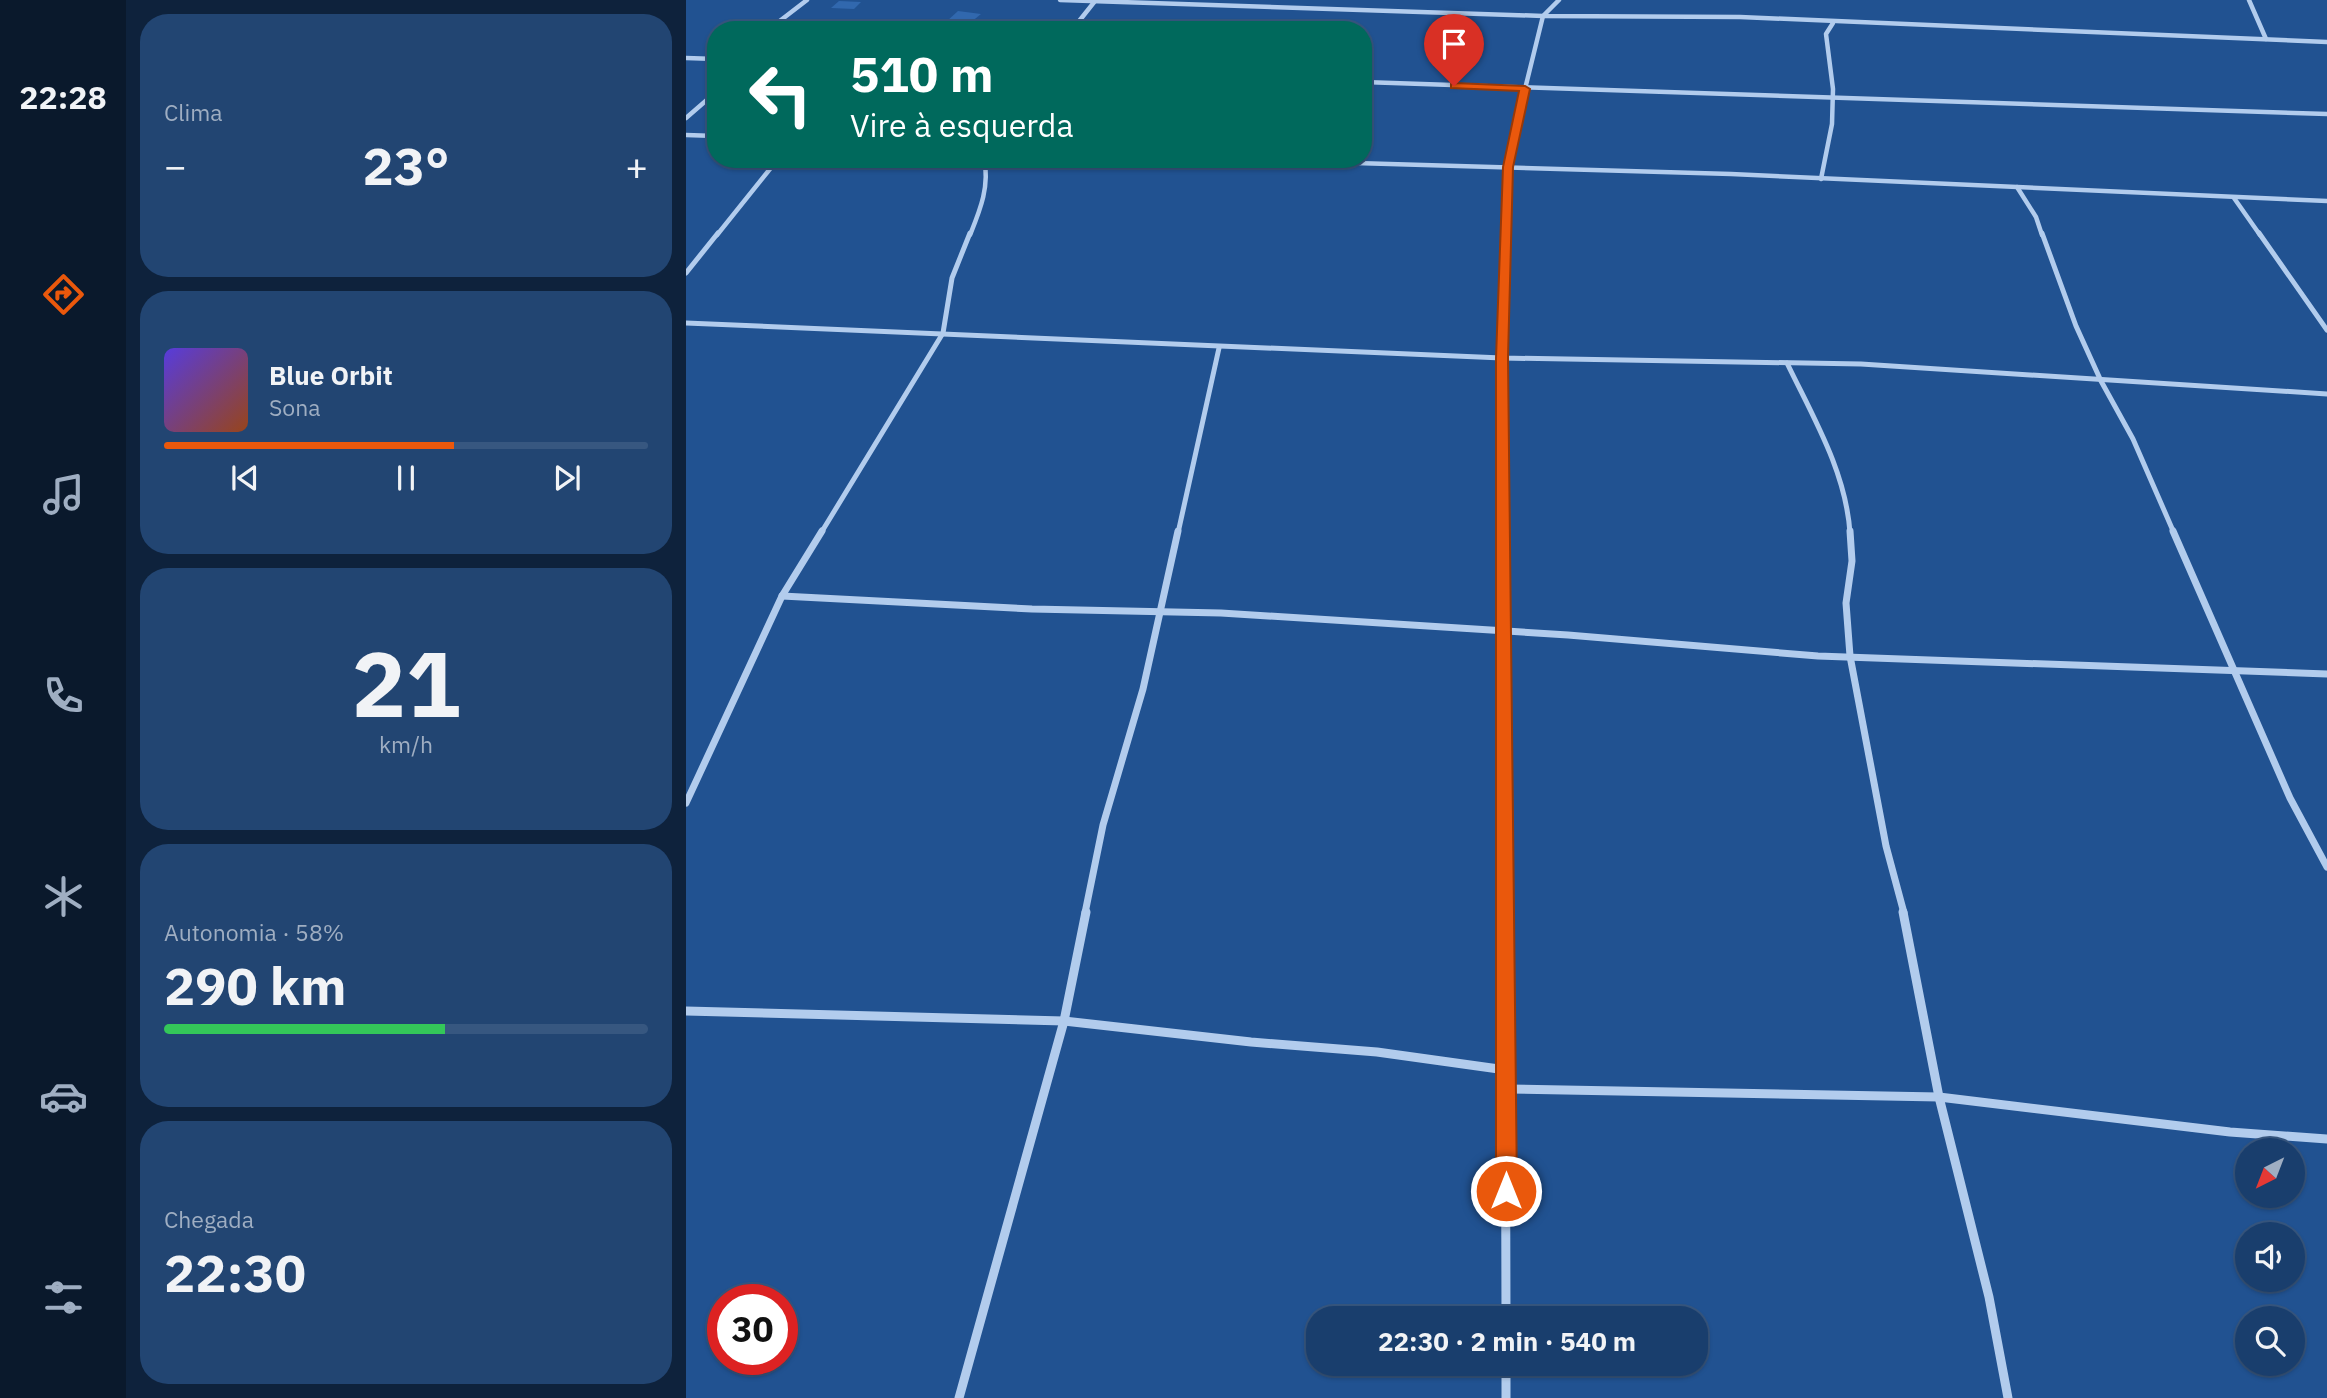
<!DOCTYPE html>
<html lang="pt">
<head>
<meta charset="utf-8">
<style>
  :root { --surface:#193e6d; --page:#224572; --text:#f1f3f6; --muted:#9faec2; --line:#375780; --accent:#ea580c }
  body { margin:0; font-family:"IBM Plex Sans",sans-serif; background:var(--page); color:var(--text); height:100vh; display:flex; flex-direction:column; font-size:26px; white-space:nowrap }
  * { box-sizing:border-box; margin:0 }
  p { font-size:23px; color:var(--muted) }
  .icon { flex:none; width:38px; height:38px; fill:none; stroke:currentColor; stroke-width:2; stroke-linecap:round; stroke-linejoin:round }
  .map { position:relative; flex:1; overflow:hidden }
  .drawer { display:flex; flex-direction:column; gap:14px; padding:14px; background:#0e223c; width:560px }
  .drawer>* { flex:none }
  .top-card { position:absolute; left:21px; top:21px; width:665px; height:147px; border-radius:28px; box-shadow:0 2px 5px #0004,0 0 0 2px var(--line); background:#00695c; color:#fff; overflow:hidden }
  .needle { width:46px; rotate:222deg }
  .controls { position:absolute; left:1549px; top:1138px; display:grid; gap:14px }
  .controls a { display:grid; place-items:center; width:70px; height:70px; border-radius:50%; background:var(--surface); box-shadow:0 2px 5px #0004,0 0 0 2px var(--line); font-size:35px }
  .speed { position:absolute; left:21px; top:1284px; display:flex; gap:14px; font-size:35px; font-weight:700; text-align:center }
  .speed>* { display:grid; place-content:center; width:91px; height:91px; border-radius:50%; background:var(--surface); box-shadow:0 2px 5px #0004,0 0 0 2px var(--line); line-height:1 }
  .speed .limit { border:10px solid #d22; background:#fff; color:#111 }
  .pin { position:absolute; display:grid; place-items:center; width:60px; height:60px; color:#fff; margin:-72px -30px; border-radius:50% 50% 50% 0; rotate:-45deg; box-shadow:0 0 7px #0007 }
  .pin .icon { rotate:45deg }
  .me { position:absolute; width:77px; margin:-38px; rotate:0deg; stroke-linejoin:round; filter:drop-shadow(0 0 5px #0008) }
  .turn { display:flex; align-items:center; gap:24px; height:147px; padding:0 28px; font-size:32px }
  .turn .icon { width:91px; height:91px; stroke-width:2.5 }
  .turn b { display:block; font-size:49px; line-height:60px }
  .big { font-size:52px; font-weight:700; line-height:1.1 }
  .drawer .tile { flex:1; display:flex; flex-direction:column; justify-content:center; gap:10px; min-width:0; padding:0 24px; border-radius:28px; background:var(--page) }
  .drawer .dial { align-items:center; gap:0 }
  .dial b { font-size:91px; line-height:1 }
  .song { display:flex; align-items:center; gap:21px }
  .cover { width:84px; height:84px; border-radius:10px; background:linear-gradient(135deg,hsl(250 70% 55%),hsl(20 70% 35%)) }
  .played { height:7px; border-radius:4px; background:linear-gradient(90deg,var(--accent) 60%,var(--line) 60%) }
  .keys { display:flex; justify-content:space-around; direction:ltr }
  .heat { display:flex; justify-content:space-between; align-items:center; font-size:38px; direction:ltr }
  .charge { height:10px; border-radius:5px; background:linear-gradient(90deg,#34c759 58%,var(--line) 0) }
  .trip { position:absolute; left:620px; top:1306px; width:402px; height:70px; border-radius:28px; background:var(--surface); box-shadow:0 2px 5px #0004,0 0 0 2px var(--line); font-weight:700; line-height:70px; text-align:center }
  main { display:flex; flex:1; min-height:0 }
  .menu { display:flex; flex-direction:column; width:126px; justify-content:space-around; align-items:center; background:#0a192c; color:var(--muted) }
  .menu .icon { width:49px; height:49px }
  .menu .current { color:var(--accent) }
  .menu b { font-size:32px; color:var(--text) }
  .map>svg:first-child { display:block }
  .building { fill:#3168ae }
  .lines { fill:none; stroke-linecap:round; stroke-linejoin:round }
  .street-far3 { stroke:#b2cced; stroke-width:4.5 }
  .street-far2 { stroke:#b2cced; stroke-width:5 }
  .street-far1 { stroke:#b2cced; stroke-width:7 }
  .street { stroke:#b2cced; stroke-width:9 }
  .route { fill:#ea580c; stroke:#983908; stroke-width:2 }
</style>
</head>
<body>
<main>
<nav class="menu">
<b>22:28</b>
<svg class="icon current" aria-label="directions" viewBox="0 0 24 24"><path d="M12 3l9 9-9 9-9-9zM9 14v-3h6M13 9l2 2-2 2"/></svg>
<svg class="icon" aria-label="music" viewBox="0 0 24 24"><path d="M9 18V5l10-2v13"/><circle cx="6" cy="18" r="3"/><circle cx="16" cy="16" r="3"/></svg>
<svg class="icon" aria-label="phone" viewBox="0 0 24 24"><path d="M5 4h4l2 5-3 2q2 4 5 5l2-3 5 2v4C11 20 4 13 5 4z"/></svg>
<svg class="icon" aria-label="climate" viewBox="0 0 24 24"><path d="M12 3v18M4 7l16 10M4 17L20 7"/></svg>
<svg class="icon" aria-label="car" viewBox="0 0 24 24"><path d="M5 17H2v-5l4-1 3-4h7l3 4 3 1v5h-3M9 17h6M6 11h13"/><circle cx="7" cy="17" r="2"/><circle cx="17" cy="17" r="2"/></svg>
<svg class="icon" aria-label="filters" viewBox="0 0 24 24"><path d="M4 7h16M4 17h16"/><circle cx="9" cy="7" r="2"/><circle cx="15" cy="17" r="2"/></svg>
</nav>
<section class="drawer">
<div class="tile"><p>Clima</p>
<div class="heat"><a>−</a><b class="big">23°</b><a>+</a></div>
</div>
<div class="tile">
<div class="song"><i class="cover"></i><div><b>Blue Orbit</b><p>Sona</p></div></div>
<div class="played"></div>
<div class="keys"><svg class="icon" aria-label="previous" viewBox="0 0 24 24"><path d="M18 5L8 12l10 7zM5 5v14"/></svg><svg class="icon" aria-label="pause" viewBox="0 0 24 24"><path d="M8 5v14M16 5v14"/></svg><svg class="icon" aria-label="next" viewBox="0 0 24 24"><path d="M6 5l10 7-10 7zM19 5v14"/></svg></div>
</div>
<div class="tile dial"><b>21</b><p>km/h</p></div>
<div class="tile"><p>Autonomia · 58%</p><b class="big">290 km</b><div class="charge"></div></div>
<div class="tile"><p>Chegada</p><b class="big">22:30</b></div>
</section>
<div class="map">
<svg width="1641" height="1398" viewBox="0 0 1641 1398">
  <rect width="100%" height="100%" fill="#215291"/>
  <g class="building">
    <polygon points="153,1 175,2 168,9 145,8"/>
    <polygon points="272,11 295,14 284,23 260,22"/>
  </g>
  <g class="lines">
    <g class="street-far3">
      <polyline points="374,0 857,16 1054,17 1641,42"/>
      <polyline points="1563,0 1580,39"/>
      <polyline points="82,30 121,0"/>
      <polyline points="386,30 409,1"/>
      <polyline points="0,58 30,59"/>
      <polyline points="677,82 1641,114"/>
      <polyline points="0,118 30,92"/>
      <polyline points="0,135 30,136"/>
      <polyline points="536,159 1045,174 1641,201"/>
      <polyline points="1135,179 1146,124 1147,89 1140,34 1147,23"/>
      <polyline points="1331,187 1350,217 1356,235"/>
      <polyline points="1548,198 1574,235"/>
      <polyline points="31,235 92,159"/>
      <path d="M284,235C294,210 304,186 298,159"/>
      <polyline points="819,235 822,167 839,89 857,16 873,0"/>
    </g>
    <g class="street-far2">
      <polyline points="1356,233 1390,326 1415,381 1447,439 1488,533"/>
      <polyline points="1573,233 1641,330"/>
      <polyline points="0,273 32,233"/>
      <polyline points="0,323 816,358 1175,364 1641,394"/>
      <path d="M1101,363C1127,417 1160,472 1164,533"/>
      <polyline points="135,533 257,333 266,278 284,233"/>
      <polyline points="492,533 533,348"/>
      <polyline points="816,533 819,233"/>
    </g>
    <g class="street-far1">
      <polyline points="816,531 819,913"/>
      <polyline points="1164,531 1166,561 1160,603 1164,656 1200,846 1218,913"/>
      <polyline points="1487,531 1604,798 1641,867"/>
      <polyline points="96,596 346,609 535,613 882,635 1132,656 1641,674"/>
      <polyline points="0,803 96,596 136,531"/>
      <polyline points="399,913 417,825 457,689 492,531"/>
    </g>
    <g class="street">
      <polyline points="819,912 820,1318"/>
      <polyline points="1217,912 1253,1097 1303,1297 1322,1398"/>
      <polyline points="0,1011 378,1021 565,1042 691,1052 820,1070"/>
      <polyline points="821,1089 1253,1097 1544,1132 1641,1139"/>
      <polyline points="820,1363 820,1398"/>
      <polyline points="273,1398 378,1021 400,912"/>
    </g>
  </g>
  <polygon class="route" points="768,83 839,86 844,89 827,167 822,358 831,1191 828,1197 820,1199 813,1197 810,1191 810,358 817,167 833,91 765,88 765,84"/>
</svg>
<div class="controls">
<a><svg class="needle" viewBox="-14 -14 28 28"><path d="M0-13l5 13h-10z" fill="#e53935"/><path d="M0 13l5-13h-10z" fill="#9faec2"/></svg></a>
<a><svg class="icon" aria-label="sound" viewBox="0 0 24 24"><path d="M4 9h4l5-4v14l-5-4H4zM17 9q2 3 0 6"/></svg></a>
<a><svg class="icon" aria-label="search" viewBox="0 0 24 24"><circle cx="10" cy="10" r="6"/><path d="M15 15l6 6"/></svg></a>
</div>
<div class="speed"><div class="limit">30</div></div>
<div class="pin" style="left:768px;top:86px;background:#d93025"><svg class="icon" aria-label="arrive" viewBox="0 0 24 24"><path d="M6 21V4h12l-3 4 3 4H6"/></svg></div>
<svg class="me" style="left:820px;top:1191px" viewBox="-20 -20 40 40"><circle r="17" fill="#ea580c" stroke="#fff" stroke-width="3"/><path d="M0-11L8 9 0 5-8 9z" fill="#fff"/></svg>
<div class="trip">22:30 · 2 min · 540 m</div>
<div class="top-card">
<div class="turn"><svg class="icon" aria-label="left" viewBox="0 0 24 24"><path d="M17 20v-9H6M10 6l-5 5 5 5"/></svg><div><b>510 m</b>Vire à esquerda</div></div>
</div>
</div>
</main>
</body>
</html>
